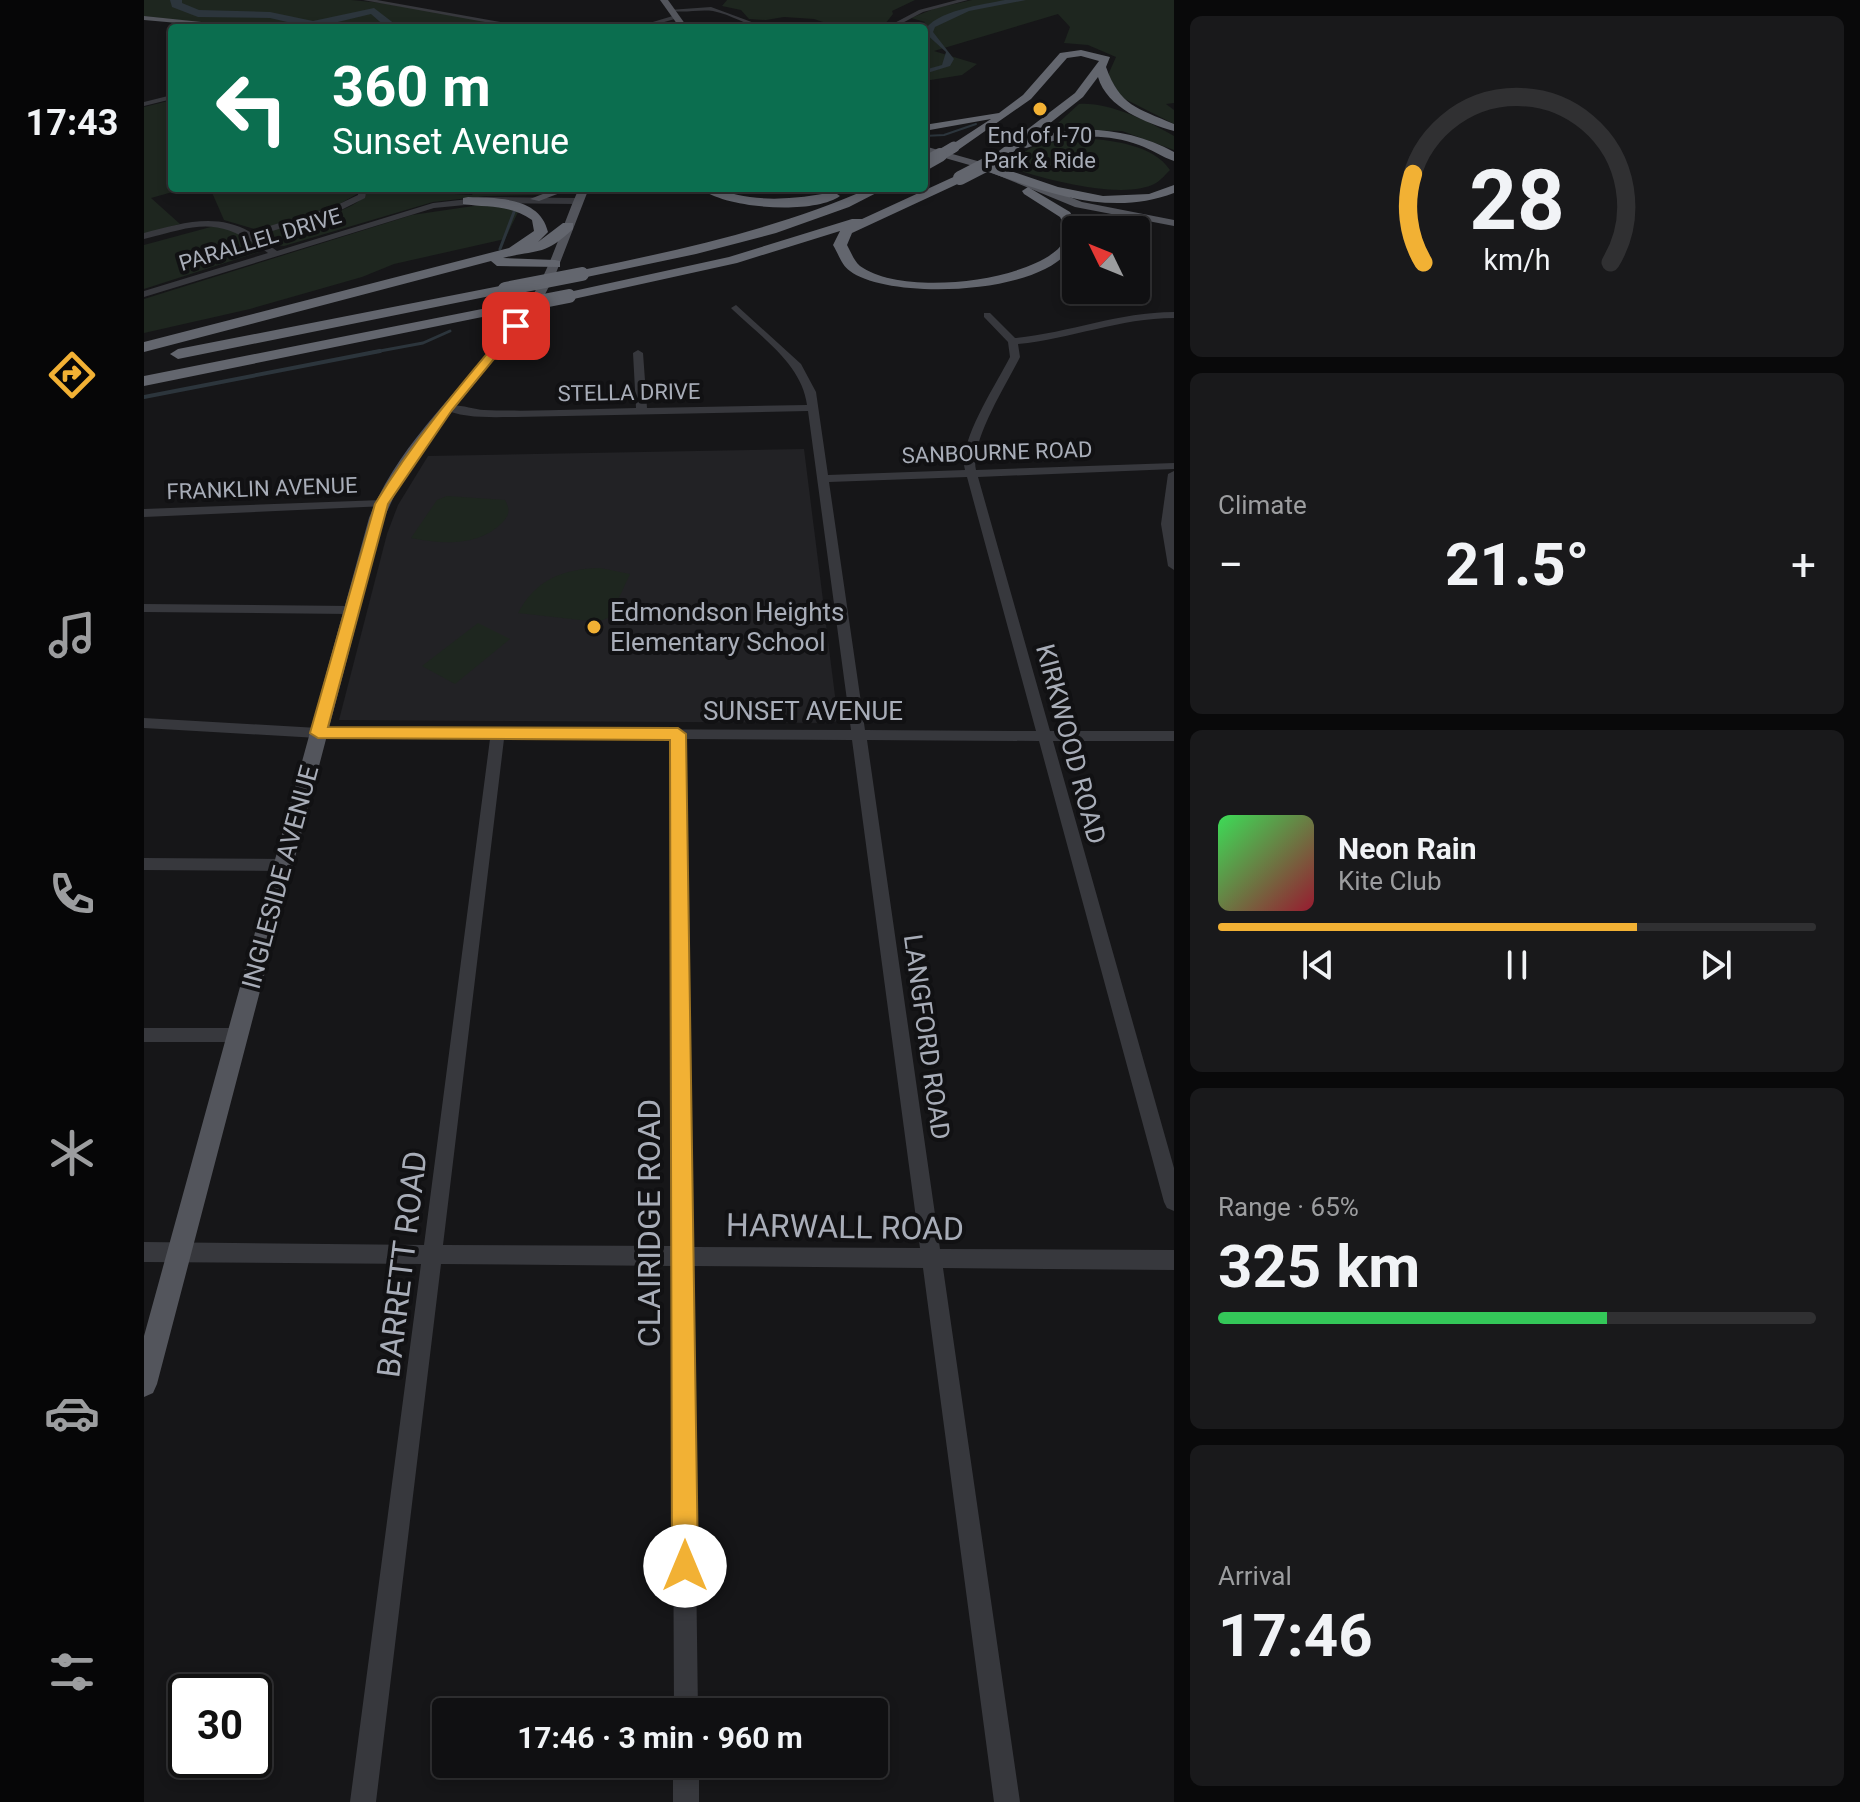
<!DOCTYPE html>
<html lang="en">
<head>
<meta charset="utf-8">
<style>
  :root { --surface:#101012; --page:#19191b; --text:#f1f3f6; --muted:#9c9d9f; --line:#303032; --accent:#f2b134 }
  body { margin:0; font-family:Roboto,sans-serif; background:var(--page); color:var(--text); height:100vh; display:flex; flex-direction:column; font-size:30px; white-space:nowrap }
  * { box-sizing:border-box; margin:0 }
  p { font-size:26px; color:var(--muted) }
  .icon { flex:none; width:44px; height:44px; fill:none; stroke:currentColor; stroke-width:2; stroke-linecap:round; stroke-linejoin:round }
  .map { position:relative; flex:1; overflow:hidden }
  .panel { display:flex; flex-direction:column; gap:16px; padding:16px; background:#09090a; width:686px }
  .panel>* { flex:none }
  .banner { position:absolute; left:24px; top:24px; width:760px; height:168px; border-radius:8px; box-shadow:0 4px 12px #0003,0 0 0 2px var(--line); background:#0b6e4f; color:#fff; overflow:hidden }
  .needle { width:52px; rotate:313deg }
  .fabs { position:absolute; left:918px; top:216px; display:grid; gap:16px }
  .fabs a { display:grid; place-items:center; width:88px; height:88px; border-radius:8px; background:var(--surface); box-shadow:0 4px 12px #0003,0 0 0 2px var(--line); font-size:40px }
  .speed { position:absolute; left:24px; top:1674px; display:flex; gap:16px; font-size:40px; font-weight:700; text-align:center }
  .speed>* { display:grid; place-content:center; width:104px; height:104px; border-radius:50%; background:var(--surface); box-shadow:0 4px 12px #0003,0 0 0 2px var(--line); line-height:1 }
  .speed .limit { border:4px solid #111; border-radius:12px; background:#fff; color:#111 }
  .pin { position:absolute; display:grid; place-items:center; width:68px; height:68px; color:#fff; margin:-34px; border-radius:16px; box-shadow:0 4px 12px #0006 }
  .me { position:absolute; width:88px; margin:-44px; rotate:0deg; stroke-linejoin:round; filter:drop-shadow(0 0 6px #0008) }
  .turn { display:flex; align-items:center; gap:28px; height:168px; padding:0 32px; font-size:36px }
  .turn .icon { width:104px; height:104px; stroke-width:2.5 }
  .turn b { display:block; font-size:56px; line-height:68px }
  .big { font-size:60px; font-weight:700; line-height:1.1 }
  .panel .card { flex:1; display:flex; flex-direction:column; justify-content:center; gap:12px; min-width:0; padding:0 28px; border-radius:12px; background:var(--page) }
  .panel .dial { align-items:center; gap:0 }
  .dial svg { height:208px; overflow:visible; fill:none; stroke:var(--line); stroke-width:7; stroke-linecap:round; text-anchor:middle }
  .dial text { fill:var(--text); stroke:none }
  .song { display:flex; align-items:center; gap:24px }
  .cover { width:96px; height:96px; border-radius:12px; background:linear-gradient(135deg,hsl(130 70% 55%),hsl(350 70% 35%)) }
  .played { height:8px; border-radius:4px; background:linear-gradient(90deg,var(--accent) 70%,var(--line) 70%) }
  .keys { display:flex; justify-content:space-around; direction:ltr }
  .heat { display:flex; justify-content:space-between; align-items:center; font-size:44px; direction:ltr }
  .charge { height:12px; border-radius:6px; background:linear-gradient(90deg,#34c759 65%,var(--line) 0) }
  .trip { position:absolute; left:288px; top:1698px; width:456px; height:80px; border-radius:8px; background:var(--surface); box-shadow:0 4px 12px #0003,0 0 0 2px var(--line); font-weight:700; line-height:80px; text-align:center }
  main { display:flex; flex:1; min-height:0 }
  .dock { display:flex; flex-direction:column; width:144px; justify-content:space-around; align-items:center; background:#060607; color:var(--muted) }
  .dock .icon { width:56px; height:56px }
  .dock .on { color:var(--accent) }
  .dock b { font-size:36px; color:var(--text) }
  .map>svg:first-child { display:block }
  .built { fill:#222225 }
  .green { fill:#1e261f }
  .water { fill:#2c353c }
  .lines { fill:none; stroke-linecap:round; stroke-linejoin:round }
  .stream-far2 { stroke:#2c353c; stroke-width:2 }
  .stream-far1 { stroke:#2c353c; stroke-width:3 }
  .stream { stroke:#2c353c; stroke-width:4 }
  .river { fill:#2c353c; fill-rule:evenodd }
  .minor { fill:#37383d; fill-rule:evenodd }
  .major { fill:#53555c; fill-rule:evenodd }
  .highway { fill:#63666e; fill-rule:evenodd }
  .highway-bridge-far1 { stroke:#63666e; stroke-width:11 }
  .highway-bridge { stroke:#63666e; stroke-width:14 }
  .route { fill:#f2b134; stroke:#9d7322; stroke-width:2 }
  .poi-dot { fill:#f2b134; stroke:#111113; stroke-width:3 }
  .labels { text-anchor:middle; stroke-width:8; stroke-linejoin:round; paint-order:stroke }
  .far-poi-label { font-size:22px; fill:#a8adb8; stroke:#111113 }
  .far-street-label { font-size:22px; fill:#a8adb8; stroke:#111113 }
  .poi-label { font-size:26px; fill:#a8adb8; stroke:#111113; text-anchor:start }
  .street-label { font-size:26px; fill:#a8adb8; stroke:#111113 }
  .near-street-label { font-size:32px; fill:#a8adb8; stroke:#111113 }
</style>
</head>
<body>
<main>
<nav class="dock">
<b>17:43</b>
<svg class="icon on" aria-label="directions" viewBox="0 0 24 24"><path d="M12 3l9 9-9 9-9-9zM9 14v-3h6M13 9l2 2-2 2"/></svg>
<svg class="icon" aria-label="music" viewBox="0 0 24 24"><path d="M9 18V5l10-2v13"/><circle cx="6" cy="18" r="3"/><circle cx="16" cy="16" r="3"/></svg>
<svg class="icon" aria-label="phone" viewBox="0 0 24 24"><path d="M5 4h4l2 5-3 2q2 4 5 5l2-3 5 2v4C11 20 4 13 5 4z"/></svg>
<svg class="icon" aria-label="climate" viewBox="0 0 24 24"><path d="M12 3v18M4 7l16 10M4 17L20 7"/></svg>
<svg class="icon" aria-label="car" viewBox="0 0 24 24"><path d="M5 17H2v-5l4-1 3-4h7l3 4 3 1v5h-3M9 17h6M6 11h13"/><circle cx="7" cy="17" r="2"/><circle cx="17" cy="17" r="2"/></svg>
<svg class="icon" aria-label="filters" viewBox="0 0 24 24"><path d="M4 7h16M4 17h16"/><circle cx="9" cy="7" r="2"/><circle cx="15" cy="17" r="2"/></svg>
</nav>
<div class="map">
<svg width="1030" height="1802" viewBox="0 0 1030 1802">
  <rect width="100%" height="100%" fill="#161618"/>
  <polygon class="built" points="660,449 694,720 689,723 195,720 243,534 254,505 284,456"/>
  <g class="green">
    <polygon points="0,0 207,0 239,3 381,28 103,28 0,16"/>
    <polygon points="583,0 771,0 748,11 749,14 741,24 687,28 685,24 670,19 640,17 622,20 605,19 597,10 578,6"/>
    <polygon points="828,0 1030,0 1030,103 1022,104 1030,110 1030,124 977,97 964,75 972,57 944,45 920,43 926,27 914,14 790,51 833,64 818,75 780,81 780,28 776,26 781,22 767,18 792,8"/>
    <polygon points="28,100 28,188 43,188 7,198 36,224 0,234 0,107"/>
    <path d="M935,104C965,102 1004,121 1030,136V150L978,131L926,130L911,126Z"/>
    <path d="M941,138C968,141 1009,144 1026,170C1022,174 1017,180 1012,183C979,202 892,177 859,165L892,145L918,141L942,143Z"/>
    <polygon points="66,188 165,188 167,191 213,194 192,206 114,230 80,220"/>
    <path d="M332,188H417L396,195L343,196L289,202L140,246L131,245L117,236C143,218 211,219 225,189L328,195Z"/>
    <polygon points="343,204 375,210 361,239 250,264 218,277 106,309 0,333 0,299 268,215"/>
    <path d="M74,225C89,230 109,236 115,252L0,289V245Z"/>
    <path d="M303,496L361,500C366,509 366,515 358,523C334,547 298,544 267,538L293,500Z"/>
    <path d="M456,568L486,574L466,617L454,622L374,613C392,579 419,569 456,568Z"/>
    <polygon points="334,623 366,639 311,684 278,666"/>
  </g>
  <path class="water" d="M861,0H882L825,11L791,27L789,32L810,59L806,66L780,74V70L798,65L802,52L780,32C789,11 841,4 861,0Z"/>
  <g class="lines">
    <polyline class="stream-far2" points="780,136 800,135 832,124"/>
    <g class="stream-far1">
      <polyline points="389,191 391,188"/>
      <polyline points="356,249 370,212"/>
      <polyline points="225,353 279,343 306,331"/>
    </g>
    <polyline class="stream" points="0,397 236,351"/>
    <polygon class="river" points="26,0 38,0 38,3 55,10 126,12 169,21 230,8 256,28 243,28 227,14 169,28 126,18 54,17 28,7"/>
    <g class="minor">
      <polygon points="219,0 233,0 390,28 375,28"/>
      <polygon points="813,0 824,0 779,12 749,28 741,28 775,10"/>
      <path d="M567,7L613,24L642,25C616,37 595,16 569,11C554,9 538,14 525,10Z"/>
      <polygon points="532,15 534,18 500,28 489,28"/>
      <polygon points="28,95 28,99 0,106 0,102"/>
      <path d="M215,188H223L221,198L197,210L112,236L133,251L289,203L342,197L434,198L438,201L434,204L342,203L290,208L0,297V291L124,253C74,216 57,224 0,239V233C36,224 71,212 106,232L191,206L214,195Z"/>
      <path d="M592,305L657,364L672,392L684,475L821,470C813,443 853,383 866,357L864,342L840,317V313H846L871,338C925,333 975,312 1030,312V318C976,318 927,339 874,344L876,357C863,383 825,443 832,470L1030,463V469L834,477L906,731H1030V741H909L1030,1168V1211L1023,1208L1020,1202L895,741L723,740L796,1249L1030,1250V1270L799,1268L876,1802H850L779,1268L548,1266L554,1712H530L528,1266L297,1264L232,1802H206L277,1264L0,1262V1242L280,1245L346,739L174,738L0,728V718L174,728L707,730L664,411L372,417C349,417 317,419 298,408C308,401 327,409 340,410C391,412 442,409 492,408L489,353L494,350L499,353L503,408L663,405C658,364 617,337 589,310L587,308ZM823,477L892,731L721,730L685,482ZM360,739H527L528,1246L299,1245ZM541,739L708,740L776,1248L548,1247Z"/>
      <polygon points="1030,471 1030,570 1024,566 1017,524 1024,474"/>
      <polygon points="238,500 244,504 242,506 0,517 0,509"/>
      <polygon points="0,604 206,606 212,610 206,614 0,612"/>
      <polygon points="0,858 139,859 147,865 139,871 0,870"/>
      <polygon points="0,1028 94,1028 100,1030 103,1035 100,1040 94,1042 0,1042"/>
      <rect x="529" y="1764" width="26" height="38"/>
    </g>
    <g class="major">
      <polygon points="516,0 524,0 544,28 536,28"/>
      <polygon points="0,16 86,25 90,28 0,20"/>
      <polygon points="780,146 844,164 938,202 1030,220 1030,226 931,207 836,168 780,152"/>
      <polygon points="414,188 429,188 395,201 386,199"/>
      <path d="M435,188H445L412,273L398,300L275,452L259,477L240,518L13,1384L9,1393L0,1397V1336L225,518C259,432 335,376 385,301C408,267 418,225 435,188Z"/>
    </g>
    <g class="highway">
      <path d="M937,50L966,57L962,67C976,106 993,108 1030,124V131C1002,123 963,108 954,77L939,97L886,139C933,123 986,128 1030,152V161C1018,157 1007,149 995,145C957,131 920,137 882,148L877,146L855,163H847V157L931,93L955,61L937,56L923,58L887,99L814,150L804,147L847,119L780,131V125L855,113L879,95L916,53Z"/>
      <path d="M840,162L914,187L959,196L1005,194L1030,185V193C964,218 899,191 836,169L834,166Z"/>
      <path d="M816,174L820,175V181L708,233L703,245C707,252 710,261 716,266C757,296 877,283 914,249C918,245 921,238 924,233L916,217L880,194L878,191L884,187L926,212L936,230H932C932,295 747,303 706,271C698,266 694,253 689,245L696,231L593,263L425,300L418,296L425,292L585,257L708,219H718Z"/>
      <path d="M556,188C574,188 588,195 606,197C634,201 662,197 690,192L696,196C670,215 581,209 556,188Z"/>
      <path d="M726,188H742L705,207L632,233L552,254L438,278L431,274L438,270C536,250 633,229 726,188Z"/>
      <path d="M324,197C354,198 396,197 404,232L394,242L419,223H429V229C399,257 393,249 359,258L411,260L416,261V267L353,266L347,261L0,352V342L365,248L390,231L388,220C366,204 344,208 319,204V198Z"/>
      <polygon points="361,285 366,286 366,292 34,359 26,354 34,349"/>
      <polygon points="348,307 353,308 353,314 0,386 0,376"/>
    </g>
    <polyline class="highway-bridge-far1" points="793,157 810,147"/>
    <g class="highway-bridge">
      <polyline points="780,164 796,155"/>
      <polyline points="816,178 851,160"/>
      <polyline points="361,289 438,274"/>
      <polyline points="348,311 425,296"/>
    </g>
  </g>
  <path class="route" d="M368,324L377,326L308,410L244,504L184,727L534,728L542,734L554,1566L550,1575L541,1579L532,1575L528,1566L526,740L174,738L166,733L231,504C270,439 319,382 368,324Z"/>
  <g class="poi-dot">
    <circle cx="896" cy="109" r="8"/>
    <circle cx="450" cy="627" r="8"/>
  </g>
  <g class="labels">
    <g class="far-poi-label">
      <text x="896" y="143">End of I-70<tspan x="896" dy="25">Park &amp; Ride</tspan></text>
    </g>
    <g class="far-street-label">
      <text transform="translate(116 239) rotate(-17)" y="8">PARALLEL DRIVE</text>
      <text transform="translate(485 392) rotate(-1)" y="8">STELLA DRIVE</text>
      <text transform="translate(853 452) rotate(-2)" y="8">SANBOURNE ROAD</text>
      <text transform="translate(118 488) rotate(-2)" y="8">FRANKLIN AVENUE</text>
    </g>
    <g class="poi-label">
      <text x="466" y="621">Edmondson Heights<tspan x="466" dy="30">Elementary School</tspan></text>
    </g>
    <g class="street-label">
      <text x="659" y="720">SUNSET AVENUE</text>
      <text transform="translate(927 744) rotate(75)" y="9">KIRKWOOD ROAD</text>
      <text transform="translate(136 877) rotate(-75)" y="9">INGLESIDE AVENUE</text>
      <text transform="translate(783 1037) rotate(82)" y="9">LANGFORD ROAD</text>
    </g>
    <g class="near-street-label">
      <text transform="translate(505 1223) rotate(-90)" y="11">CLAIRIDGE ROAD</text>
      <text transform="translate(701 1227) rotate(1)" y="11">HARWALL ROAD</text>
      <text transform="translate(258 1264) rotate(-83)" y="11">BARRETT ROAD</text>
    </g>
  </g>
</svg>
<div class="fabs">
<a><svg class="needle" viewBox="-14 -14 28 28"><path d="M0-13l5 13h-10z" fill="#e53935"/><path d="M0 13l5-13h-10z" fill="#9c9d9f"/></svg></a>
</div>
<div class="speed"><div class="limit">30</div></div>
<div class="pin" style="left:372px;top:326px;background:#d93025"><svg class="icon" aria-label="arrive" viewBox="0 0 24 24"><path d="M6 21V4h12l-3 4 3 4H6"/></svg></div>
<svg class="me" style="left:541px;top:1566px" viewBox="-20 -20 40 40"><circle r="19" fill="#fff"/><path d="M0-13L10 11 0 6-10 11z" fill="#f2b134"/></svg>
<div class="trip">17:46 · 3 min · 960 m</div>
<div class="banner">
<div class="turn"><svg class="icon" aria-label="left" viewBox="0 0 24 24"><path d="M17 20v-9H6M10 6l-5 5 5 5"/></svg><div><b>360 m</b>Sunset Avenue</div></div>
</div>
</div>
<section class="panel">
<div class="card dial"><svg viewBox="0 0 100 80">
<path d="M14 69A42 42 0 1 1 86 69"/>
<path d="M14 69A42 42 0 0 1 10 35" stroke="#f2b134"/>
<text x="50" y="56" font-size="32" font-weight="700">28</text>
<text x="50" y="72" font-size="11">km/h</text>
</svg></div>
<div class="card"><p>Climate</p>
<div class="heat"><a>−</a><b class="big">21.5°</b><a>+</a></div>
</div>
<div class="card">
<div class="song"><i class="cover"></i><div><b>Neon Rain</b><p>Kite Club</p></div></div>
<div class="played"></div>
<div class="keys"><svg class="icon" aria-label="previous" viewBox="0 0 24 24"><path d="M18 5L8 12l10 7zM5 5v14"/></svg><svg class="icon" aria-label="pause" viewBox="0 0 24 24"><path d="M8 5v14M16 5v14"/></svg><svg class="icon" aria-label="next" viewBox="0 0 24 24"><path d="M6 5l10 7-10 7zM19 5v14"/></svg></div>
</div>
<div class="card"><p>Range · 65%</p><b class="big">325 km</b><div class="charge"></div></div>
<div class="card"><p>Arrival</p><b class="big">17:46</b></div>
</section>
</main>
</body>
</html>
